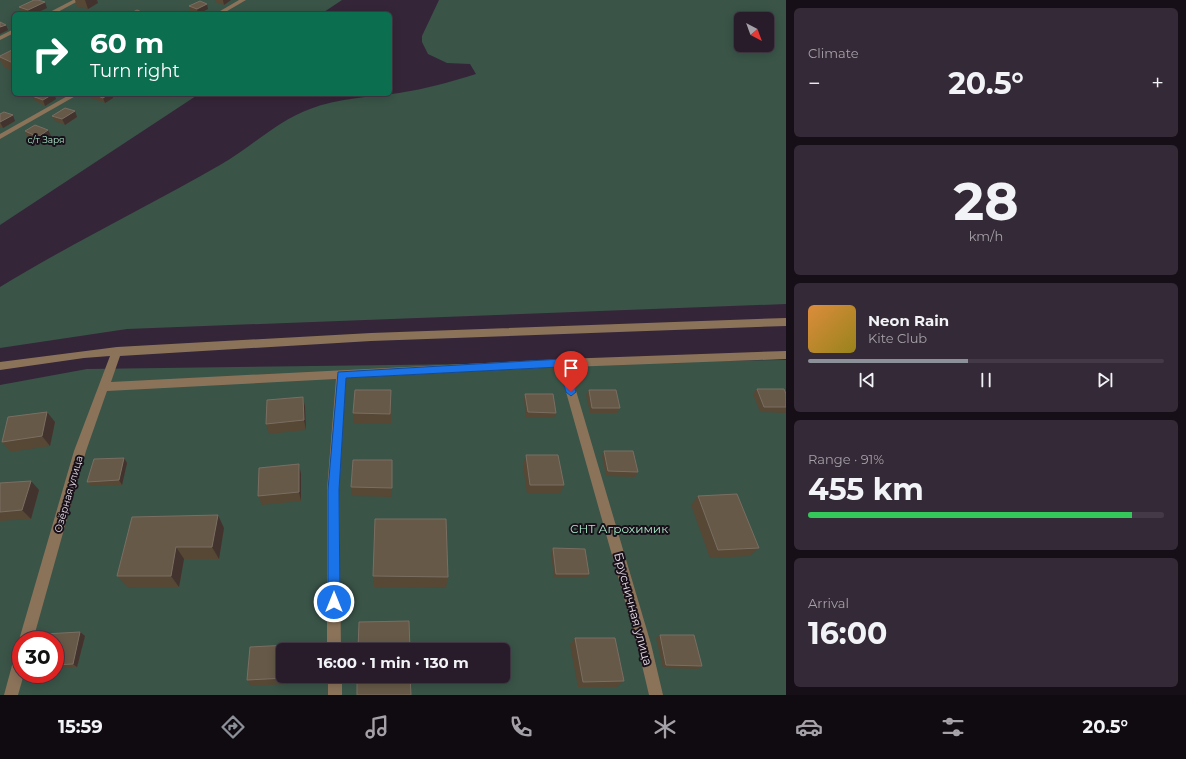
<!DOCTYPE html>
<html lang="en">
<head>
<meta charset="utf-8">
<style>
  :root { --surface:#281c2a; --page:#342936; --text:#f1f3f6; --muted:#a5a1a8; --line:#443a47; --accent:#8c9099 }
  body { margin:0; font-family:Montserrat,sans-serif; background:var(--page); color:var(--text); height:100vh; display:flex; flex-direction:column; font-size:15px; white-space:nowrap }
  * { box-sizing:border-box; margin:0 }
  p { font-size:13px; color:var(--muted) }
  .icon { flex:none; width:22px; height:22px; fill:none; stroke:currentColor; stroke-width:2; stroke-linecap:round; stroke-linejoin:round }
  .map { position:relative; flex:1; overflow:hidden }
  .drawer { display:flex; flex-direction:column; gap:8px; padding:8px; background:#160f17; width:400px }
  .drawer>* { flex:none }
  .banner { position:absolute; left:12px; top:12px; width:380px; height:84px; border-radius:6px; box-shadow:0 2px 10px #0003,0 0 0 1px var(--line); background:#0b6e4f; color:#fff; overflow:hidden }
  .needle { width:26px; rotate:139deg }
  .fabs { position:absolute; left:734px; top:12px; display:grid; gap:8px }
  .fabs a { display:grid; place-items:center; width:40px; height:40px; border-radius:6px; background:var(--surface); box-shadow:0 2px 10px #0003,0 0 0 1px var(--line); font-size:20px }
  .speed { position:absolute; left:12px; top:631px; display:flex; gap:8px; font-size:20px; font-weight:700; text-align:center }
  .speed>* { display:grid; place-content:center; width:52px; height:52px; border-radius:50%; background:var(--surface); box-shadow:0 2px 10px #0003,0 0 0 1px var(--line); line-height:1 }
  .speed .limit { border:6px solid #d22; background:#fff; color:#111 }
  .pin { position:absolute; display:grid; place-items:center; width:34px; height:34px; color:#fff; margin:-41px -17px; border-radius:50% 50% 50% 0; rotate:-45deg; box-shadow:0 0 4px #0007 }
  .pin .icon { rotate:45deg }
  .me { position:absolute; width:44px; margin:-22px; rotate:0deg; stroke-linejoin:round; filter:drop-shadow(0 0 3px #0008) }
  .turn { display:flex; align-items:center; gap:14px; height:84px; padding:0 12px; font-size:18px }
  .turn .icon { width:52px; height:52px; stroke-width:2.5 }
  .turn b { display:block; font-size:28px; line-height:34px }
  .big { font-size:30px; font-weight:700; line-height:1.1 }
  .drawer .tile { flex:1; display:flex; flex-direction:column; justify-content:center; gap:6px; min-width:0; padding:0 14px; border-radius:6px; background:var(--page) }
  .drawer .dial { align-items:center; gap:0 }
  .dial b { font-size:52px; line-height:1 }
  .song { display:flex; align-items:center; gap:12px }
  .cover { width:48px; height:48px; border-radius:6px; background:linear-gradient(135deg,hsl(30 70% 55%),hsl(50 70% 35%)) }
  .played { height:4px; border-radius:2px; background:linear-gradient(90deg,var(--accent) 45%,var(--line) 45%) }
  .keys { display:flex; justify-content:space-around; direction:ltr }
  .heat { display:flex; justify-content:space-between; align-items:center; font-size:22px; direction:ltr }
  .charge { height:6px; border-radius:3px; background:linear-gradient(90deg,#34c759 91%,var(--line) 0) }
  .trip { position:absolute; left:276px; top:643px; width:234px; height:40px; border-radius:6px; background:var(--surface); box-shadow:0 2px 10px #0003,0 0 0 1px var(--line); font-weight:700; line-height:40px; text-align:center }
  .menu { display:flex; height:64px; justify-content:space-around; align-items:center; background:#100b11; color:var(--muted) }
  .menu .icon { width:28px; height:28px }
  .menu .selected { color:var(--accent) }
  .menu b { font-size:18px; color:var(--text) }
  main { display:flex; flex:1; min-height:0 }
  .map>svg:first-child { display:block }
  .green { fill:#3a5448; fill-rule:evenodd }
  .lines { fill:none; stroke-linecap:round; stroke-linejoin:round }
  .minor { fill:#8b735a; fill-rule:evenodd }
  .wall { fill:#564835 }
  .shaded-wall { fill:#42332e }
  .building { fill:#665948; stroke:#7a6e62 }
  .route { fill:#1a73e8; stroke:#114b97 }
  .labels { text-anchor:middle; stroke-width:4; stroke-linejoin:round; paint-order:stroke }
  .far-park-label { font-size:9px; fill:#aceacc; stroke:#19111a }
  .street-label { font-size:10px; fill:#e9dfeb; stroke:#19111a }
  .near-park-label { font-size:12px; fill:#aceacc; stroke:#19111a }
  .near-street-label { font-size:12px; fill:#e9dfeb; stroke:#19111a }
</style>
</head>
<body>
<main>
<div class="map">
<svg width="786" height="695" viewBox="0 0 786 695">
  <rect width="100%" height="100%" fill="#352538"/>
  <g class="green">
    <polygon points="0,0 342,0 321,14 14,14 14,94 199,94 0,225"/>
    <path d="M439,0H786V304L127,329L0,348V287C72,243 147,207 220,165C250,148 277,121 310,109C338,98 369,97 399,93C426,89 450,82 476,74L470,64L447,63L428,54L422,42V36ZM741,19H767V45H741Z"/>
    <path d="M786,360V695H0V385L87,369ZM21,640H55V674H21ZM283,650H503V676H283Z"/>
  </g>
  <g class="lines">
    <g class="minor">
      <polygon points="73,0 80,0 54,14 46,14"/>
      <polygon points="239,0 246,0 222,14 215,14"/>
      <polygon points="14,29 14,33 0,40 0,36"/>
      <polygon points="71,94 79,94 0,139 0,134"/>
      <polygon points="786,318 786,326 371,341 120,356 111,382 563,359 786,351 786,359 569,367 651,644 663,695 649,695 637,644 559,367 346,378 339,490 341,650 327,650 327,490 336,379 107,391 86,451 33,640 21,640 21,644 19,640 74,451 110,356 84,358 0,370 0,362 117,347 371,333"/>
      <polygon points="21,651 21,674 24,674 18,695 4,695 14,658 16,653"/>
      <rect x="328" y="676" width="14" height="19"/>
    </g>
  </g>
  <g class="wall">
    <polygon points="75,0 97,0 98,3 88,9 77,7"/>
    <polygon points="215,0 231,0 224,5 215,2"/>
    <polygon points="189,6 208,9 197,14 190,11"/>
    <polygon points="19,7 47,8 34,14 25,14 21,12"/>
    <polygon points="14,50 14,72 4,67 0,60 0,56"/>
    <polygon points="35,94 54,94 56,99 45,106 35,101 32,96"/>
    <polygon points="90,94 112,94 113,98 105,103 91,98"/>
    <polygon points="75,111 77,117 65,125 55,121 52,116"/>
    <polygon points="0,114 15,121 3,128 0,127"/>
    <polygon points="48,130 51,136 41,142 27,137 25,131"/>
    <polygon points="757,389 786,394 786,413 760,412 753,394"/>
    <polygon points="589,390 620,408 617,413 590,413 586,395"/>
    <polygon points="525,394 556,413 554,418 526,418 524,399"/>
    <polygon points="303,397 305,407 306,430 269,434 266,424"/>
    <polygon points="391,401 391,424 354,424 353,413"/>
    <polygon points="55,422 50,446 11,452 2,442"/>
    <polygon points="604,451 638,472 635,477 606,476 602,456"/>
    <polygon points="526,455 564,485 560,494 527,494 523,465"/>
    <polygon points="124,458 127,463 122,485 91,486 87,482"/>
    <polygon points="392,460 392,497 352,496 351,487"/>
    <polygon points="299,464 301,474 301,501 262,505 258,496"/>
    <polygon points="0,483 39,490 31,519 0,521"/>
    <polygon points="698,496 759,548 750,556 710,558 691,505"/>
    <polygon points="132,517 224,528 219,559 184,559 179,587 128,588 117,576"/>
    <polygon points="553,548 589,574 587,578 554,578 551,553"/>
    <polygon points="373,576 448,577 446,588 374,587"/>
    <polygon points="80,632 85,636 77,667 55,668 55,640"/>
    <polygon points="660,635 702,666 698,669 663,668 656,638"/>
    <polygon points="575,638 624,681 617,687 578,687 570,645"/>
    <polygon points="288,645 290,650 283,650 289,676 289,684 251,686 247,680"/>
  </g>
  <g class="shaded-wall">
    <polygon points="85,0 97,0 98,3 88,9"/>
    <polygon points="223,0 231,0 224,5"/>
    <polygon points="45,2 47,8 34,14 29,14 28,10"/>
    <polygon points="207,4 208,9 198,14 197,9"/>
    <polygon points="6,25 8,30 0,34 0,27"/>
    <polygon points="53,94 54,94 56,99 45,106 43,100"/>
    <polygon points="109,94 112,94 113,98 105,103 103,98"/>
    <polygon points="75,111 77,117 65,125 62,119"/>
    <polygon points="13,115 15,121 3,128 0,122"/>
    <polygon points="48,130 51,136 41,142 38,137"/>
    <polygon points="303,397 305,407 306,430 304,420"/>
    <polygon points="47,412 55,422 50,446 42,436"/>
    <polygon points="124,458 127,463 122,485 119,480"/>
    <polygon points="299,464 301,474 301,501 299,492"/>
    <polygon points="31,481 39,490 31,519 22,510"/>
    <polygon points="218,515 224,528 219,559 212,547"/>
    <polygon points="176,547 184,559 179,587 171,576"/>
    <polygon points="80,632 85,636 77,667 73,664"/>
    <polygon points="288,645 290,650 287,650"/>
    <polygon points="286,676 289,676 289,684 286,678"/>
  </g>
  <g class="building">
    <polygon points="34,0 38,0 45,2 28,10 19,7"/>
    <polygon points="200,1 207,4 197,9 189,6"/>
    <polygon points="137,10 144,13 143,14 129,14"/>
    <polygon points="54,11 63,14 48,14"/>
    <polygon points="0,22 6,25 0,27"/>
    <polygon points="12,50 14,50 14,63 13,63 0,57 0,56"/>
    <polygon points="35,94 53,94 43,100 32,96"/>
    <polygon points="93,94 109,94 103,98"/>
    <polygon points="65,108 75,111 62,119 52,116"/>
    <polygon points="4,112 13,115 0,122 0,114"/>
    <polygon points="35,125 48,130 38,137 25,131"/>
    <polygon points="757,389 784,389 786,394 786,407 764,407"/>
    <polygon points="355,390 391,390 390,414 353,413"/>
    <polygon points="589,390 616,390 620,408 592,408"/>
    <polygon points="525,394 553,394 556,413 528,412"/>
    <polygon points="303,397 304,420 266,424 267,400"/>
    <polygon points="47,412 42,436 2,442 8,417"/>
    <polygon points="604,451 633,451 638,472 608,471"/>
    <polygon points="526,455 558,455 564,485 530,485"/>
    <polygon points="124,458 119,480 87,482 94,459"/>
    <polygon points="353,460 392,460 392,488 351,487"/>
    <polygon points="299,464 299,492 258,496 259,468"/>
    <polygon points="31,481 22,510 0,512 0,483"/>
    <polygon points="737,494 759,548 718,550 698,496"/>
    <polygon points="218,515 212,547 176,547 171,576 117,576 132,517"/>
    <polygon points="375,519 446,519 448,577 373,576"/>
    <polygon points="553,548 585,549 589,574 556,574"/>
    <polygon points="409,621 410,650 358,650 359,622"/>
    <polygon points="80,632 73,664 55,665 55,640 42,640 44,634"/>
    <polygon points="660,635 694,635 702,666 666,665"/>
    <polygon points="575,638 615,638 624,681 583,682"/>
    <polygon points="288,645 287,650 283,650 283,676 286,676 286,678 247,680 250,647"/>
    <polygon points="357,676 410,676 411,695 357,695"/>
  </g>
  <polygon class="route" points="562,359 567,363 576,392 571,396 566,392 559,367 346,378 339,490 340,602 338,606 334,608 330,606 328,602 328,490 338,372"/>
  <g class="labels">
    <g class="far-park-label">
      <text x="46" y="143">с/т Заря</text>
    </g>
    <g class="street-label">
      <text transform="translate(68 494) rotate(-74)" y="4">Озёрная улица</text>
    </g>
    <g class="near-park-label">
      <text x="619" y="533">СНТ Агрохимик</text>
    </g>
    <g class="near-street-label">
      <text transform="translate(633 609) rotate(75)" y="4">Брусничная улица</text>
    </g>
  </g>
</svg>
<div class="fabs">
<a><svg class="needle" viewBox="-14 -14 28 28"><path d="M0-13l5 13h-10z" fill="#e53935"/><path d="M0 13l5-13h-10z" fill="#a5a1a8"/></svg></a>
</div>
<div class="speed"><div class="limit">30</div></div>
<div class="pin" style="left:571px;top:392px;background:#d93025"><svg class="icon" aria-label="arrive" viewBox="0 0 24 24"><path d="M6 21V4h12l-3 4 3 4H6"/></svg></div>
<svg class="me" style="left:334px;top:602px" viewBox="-20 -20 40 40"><circle r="17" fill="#1a73e8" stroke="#fff" stroke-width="3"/><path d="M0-11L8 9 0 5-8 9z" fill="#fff"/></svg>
<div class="trip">16:00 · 1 min · 130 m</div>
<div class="banner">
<div class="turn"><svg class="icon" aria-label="right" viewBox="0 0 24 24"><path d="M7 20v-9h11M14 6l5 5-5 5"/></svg><div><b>60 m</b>Turn right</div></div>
</div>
</div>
<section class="drawer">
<div class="tile"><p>Climate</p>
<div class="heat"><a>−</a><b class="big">20.5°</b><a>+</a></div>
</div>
<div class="tile dial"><b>28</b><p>km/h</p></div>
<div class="tile">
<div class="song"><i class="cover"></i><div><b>Neon Rain</b><p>Kite Club</p></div></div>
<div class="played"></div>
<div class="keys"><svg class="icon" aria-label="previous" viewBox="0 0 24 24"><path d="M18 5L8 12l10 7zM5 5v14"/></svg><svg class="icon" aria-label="pause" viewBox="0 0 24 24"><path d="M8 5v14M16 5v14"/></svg><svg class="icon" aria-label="next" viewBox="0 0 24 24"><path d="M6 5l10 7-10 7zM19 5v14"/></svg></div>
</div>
<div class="tile"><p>Range · 91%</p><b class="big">455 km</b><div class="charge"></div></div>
<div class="tile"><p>Arrival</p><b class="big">16:00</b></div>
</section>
</main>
<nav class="menu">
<b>15:59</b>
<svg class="icon selected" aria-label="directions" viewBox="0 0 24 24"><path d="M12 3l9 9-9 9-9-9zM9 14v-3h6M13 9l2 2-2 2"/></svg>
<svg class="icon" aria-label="music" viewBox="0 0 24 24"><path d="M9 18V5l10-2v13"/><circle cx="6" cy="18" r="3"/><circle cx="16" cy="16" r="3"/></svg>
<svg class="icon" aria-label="phone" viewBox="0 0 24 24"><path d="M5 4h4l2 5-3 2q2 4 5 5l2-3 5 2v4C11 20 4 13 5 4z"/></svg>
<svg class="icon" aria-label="climate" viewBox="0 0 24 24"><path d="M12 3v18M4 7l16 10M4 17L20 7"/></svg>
<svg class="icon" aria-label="car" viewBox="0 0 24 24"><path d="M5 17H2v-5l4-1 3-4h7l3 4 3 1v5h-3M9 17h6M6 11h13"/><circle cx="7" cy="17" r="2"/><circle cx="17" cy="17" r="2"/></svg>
<svg class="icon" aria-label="filters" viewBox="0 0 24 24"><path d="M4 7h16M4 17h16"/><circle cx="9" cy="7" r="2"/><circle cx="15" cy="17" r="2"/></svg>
<b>20.5°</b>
</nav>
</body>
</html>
